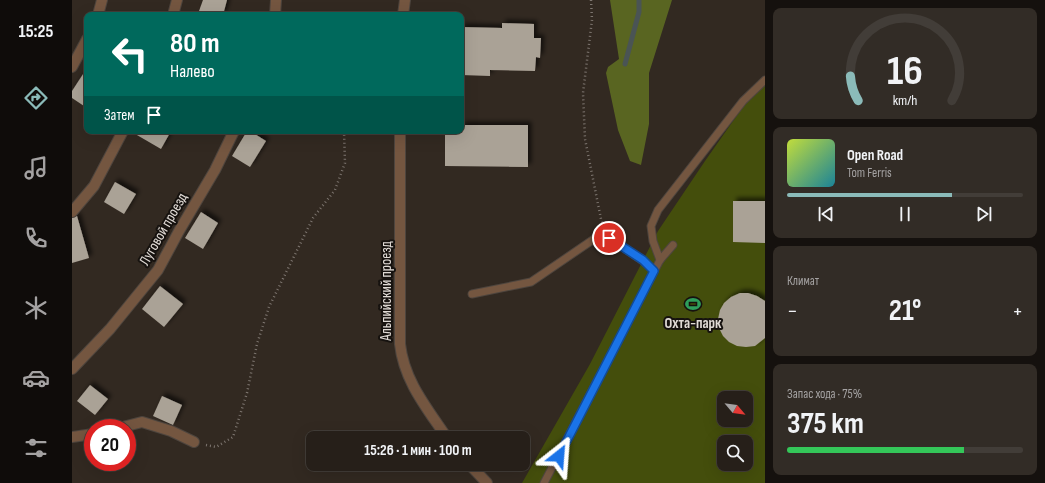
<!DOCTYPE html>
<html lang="ru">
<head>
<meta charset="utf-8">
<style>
  :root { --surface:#261f19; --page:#322c26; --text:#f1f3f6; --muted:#a4a2a2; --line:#423d38; --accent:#8bbbb9 }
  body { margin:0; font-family:"Sofia Sans Condensed",sans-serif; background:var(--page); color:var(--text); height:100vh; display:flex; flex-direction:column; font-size:15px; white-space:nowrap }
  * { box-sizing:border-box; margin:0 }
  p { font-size:13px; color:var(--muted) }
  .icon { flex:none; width:22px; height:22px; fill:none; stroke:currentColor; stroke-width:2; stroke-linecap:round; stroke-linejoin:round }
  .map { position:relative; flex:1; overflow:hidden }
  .panel { display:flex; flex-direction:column; gap:8px; padding:8px; background:#15110e; width:280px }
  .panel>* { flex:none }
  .hud { position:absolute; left:12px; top:12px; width:380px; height:122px; border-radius:8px; box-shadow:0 4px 16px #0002,0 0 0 1px var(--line); background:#00695c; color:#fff; overflow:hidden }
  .needle { width:26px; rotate:119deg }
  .tools { position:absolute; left:645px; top:391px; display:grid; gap:8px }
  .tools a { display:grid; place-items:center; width:36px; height:36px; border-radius:8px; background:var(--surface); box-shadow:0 4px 16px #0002,0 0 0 1px var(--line); font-size:20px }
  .speed { position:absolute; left:12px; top:419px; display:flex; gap:8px; font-size:20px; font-weight:700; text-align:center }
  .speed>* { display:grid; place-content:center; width:52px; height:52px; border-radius:50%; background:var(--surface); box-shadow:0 4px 16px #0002,0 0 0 1px var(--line); line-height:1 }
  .speed .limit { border:6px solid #d22; background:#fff; color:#111 }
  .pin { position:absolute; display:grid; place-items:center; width:34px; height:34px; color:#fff; margin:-17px; border:2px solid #fff; border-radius:50%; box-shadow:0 1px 4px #0007 }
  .me { position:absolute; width:44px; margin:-22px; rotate:28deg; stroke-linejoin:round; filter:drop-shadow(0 0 3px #0008) }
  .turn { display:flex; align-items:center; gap:14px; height:84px; padding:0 20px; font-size:18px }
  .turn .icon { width:52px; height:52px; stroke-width:2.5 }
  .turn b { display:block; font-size:28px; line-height:34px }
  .then { display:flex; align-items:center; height:38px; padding:0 20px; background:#0003; gap:8px; font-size:15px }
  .big { font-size:30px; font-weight:700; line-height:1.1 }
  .panel .card { flex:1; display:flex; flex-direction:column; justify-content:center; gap:6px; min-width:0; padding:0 14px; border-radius:8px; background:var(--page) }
  .panel .dial { align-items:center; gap:0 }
  .dial svg { height:104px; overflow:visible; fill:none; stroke:var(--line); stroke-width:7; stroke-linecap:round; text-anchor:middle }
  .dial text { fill:var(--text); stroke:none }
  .song { display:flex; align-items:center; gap:12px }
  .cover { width:48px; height:48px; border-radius:6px; background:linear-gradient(135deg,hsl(70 70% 55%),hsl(190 70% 35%)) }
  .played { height:4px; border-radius:2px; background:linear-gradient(90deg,var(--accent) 70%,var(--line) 70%) }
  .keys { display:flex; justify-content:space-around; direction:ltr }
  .heat { display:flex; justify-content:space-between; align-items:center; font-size:22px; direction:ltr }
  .charge { height:6px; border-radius:3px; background:linear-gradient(90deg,#34c759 75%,var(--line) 0) }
  .trip { position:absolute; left:234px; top:431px; width:224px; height:40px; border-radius:8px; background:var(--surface); box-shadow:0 4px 16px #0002,0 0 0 1px var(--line); font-weight:700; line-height:40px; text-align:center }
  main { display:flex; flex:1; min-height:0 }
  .tab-bar { display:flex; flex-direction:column; width:72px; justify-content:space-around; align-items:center; background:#0f0c0a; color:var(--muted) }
  .tab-bar .icon { width:28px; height:28px }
  .tab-bar .selected { color:var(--accent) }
  .tab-bar b { font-size:18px; color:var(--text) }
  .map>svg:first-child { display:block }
  .green { fill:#444e0c; fill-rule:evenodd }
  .forest { fill:#596521 }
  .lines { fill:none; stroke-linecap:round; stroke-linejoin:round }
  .stream { stroke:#4a5454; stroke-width:5 }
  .building { fill:#aaa296; filter:url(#shadow) }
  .service-casing { stroke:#4e453e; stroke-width:9 }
  .minor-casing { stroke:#4e453e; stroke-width:12 }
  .path { stroke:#7e7670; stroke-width:2.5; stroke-dasharray:1 3; stroke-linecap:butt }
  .service { stroke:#745640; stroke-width:7 }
  .minor { stroke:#745640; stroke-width:10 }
  .route-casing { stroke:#114b97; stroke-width:10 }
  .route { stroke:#1a73e8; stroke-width:7 }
  .labels { text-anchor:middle; stroke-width:4; stroke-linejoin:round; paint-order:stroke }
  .street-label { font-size:15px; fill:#e1dbd6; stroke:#16120f }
  .poi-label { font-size:15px; font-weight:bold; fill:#e1dbd6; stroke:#16120f }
</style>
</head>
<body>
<main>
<nav class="tab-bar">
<b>15:25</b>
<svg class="icon selected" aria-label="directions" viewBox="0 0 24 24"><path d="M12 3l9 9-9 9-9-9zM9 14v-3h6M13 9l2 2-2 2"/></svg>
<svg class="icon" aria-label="music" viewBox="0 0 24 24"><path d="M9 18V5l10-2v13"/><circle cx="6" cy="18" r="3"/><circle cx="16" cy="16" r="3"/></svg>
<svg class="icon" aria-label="phone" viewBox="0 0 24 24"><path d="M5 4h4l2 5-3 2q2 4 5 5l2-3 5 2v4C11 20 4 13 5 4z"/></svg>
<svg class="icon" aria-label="climate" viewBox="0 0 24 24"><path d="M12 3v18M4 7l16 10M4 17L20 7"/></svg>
<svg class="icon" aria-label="car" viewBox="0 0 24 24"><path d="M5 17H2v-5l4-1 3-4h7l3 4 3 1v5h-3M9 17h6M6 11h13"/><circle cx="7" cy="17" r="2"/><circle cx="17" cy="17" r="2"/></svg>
<svg class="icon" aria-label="filters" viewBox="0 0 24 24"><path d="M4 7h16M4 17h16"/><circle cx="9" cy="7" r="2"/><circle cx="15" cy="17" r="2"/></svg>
</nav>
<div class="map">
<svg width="693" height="483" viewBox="0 0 693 483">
  <defs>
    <filter id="shadow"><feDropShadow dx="3.5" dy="-3.5" stdDeviation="2" flood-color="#0009"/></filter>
  </defs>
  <rect width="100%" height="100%" fill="#322921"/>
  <path class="green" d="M693,85V483H450L518,364L586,231L633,161L680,94ZM652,398H674V420H652ZM652,442H674V464H652Z"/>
  <polygon class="forest" points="538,0 600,0 577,73 577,124 569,165 558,161 546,130 534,73 536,67 547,59"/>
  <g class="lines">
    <polyline class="stream" points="553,64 567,12 567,0"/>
  </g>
  <g class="building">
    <polygon points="131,0 155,0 151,15 141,15 127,11"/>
    <polygon points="430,23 462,24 462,38 469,38 468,58 464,57 463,71 418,70 418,76 389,75 389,27 430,28"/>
    <polygon points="15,68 15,108 0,98 0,91"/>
    <polygon points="389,125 456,125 456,167 373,166 373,131 389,131"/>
    <polygon points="58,131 99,131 89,149"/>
    <polygon points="175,131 178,131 194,141 178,167 160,156"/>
    <polygon points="43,182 64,194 52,214 32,202"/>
    <polygon points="661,201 693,201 693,243 661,242"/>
    <polygon points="129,212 146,223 131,249 113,238"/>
    <polygon points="5,216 17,258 0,263 0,218"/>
    <polygon points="88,286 111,304 92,327 70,309"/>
    <polygon points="668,293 676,293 685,296 693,301 693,338 683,346 674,347 665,346 657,342 651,336 647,328 646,319 648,310 652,303 659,297"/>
    <polygon points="18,385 36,399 23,415 5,401"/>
    <polygon points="90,396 110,405 101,425 81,416"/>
  </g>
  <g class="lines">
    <defs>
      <g id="service">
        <polyline points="588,260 581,241 579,226 586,210 671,101 693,80"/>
        <polyline points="400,294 459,282 522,239 537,238 571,261 582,271"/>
        <polyline points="472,483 588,260 601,245"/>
      </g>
      <g id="minor">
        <polyline points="26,15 30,0"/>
        <polyline points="101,15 105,0"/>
        <polyline points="203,15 204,0"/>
        <polyline points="331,15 333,0"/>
        <polyline points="0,67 15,39"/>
        <path d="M328,131V344C332,381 355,408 375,438"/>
        <polyline points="0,212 22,186 51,131"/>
        <polyline points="0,369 38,329 86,270 107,231 143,170 162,131"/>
        <polyline points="47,428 70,422 99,431 122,442"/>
        <polyline points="0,437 21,434"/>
        <polyline points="397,464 415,483"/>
      </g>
    </defs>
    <use href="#service" class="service-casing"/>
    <use href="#minor" class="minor-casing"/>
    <g class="path">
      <polyline points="519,0 520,20 511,93 513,139 529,219 532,227"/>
      <polyline points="134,445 144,447 161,437 175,393 185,344 197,307 241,218 263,190 273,163 272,131"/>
    </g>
    <use href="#service" class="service"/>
    <use href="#minor" class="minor"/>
  </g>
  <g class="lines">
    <defs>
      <polyline id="route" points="487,456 582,271 571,260 537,238"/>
    </defs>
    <use href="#route" class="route-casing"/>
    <use href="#route" class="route"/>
  </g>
  <defs>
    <symbol id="stadium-bare" viewBox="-9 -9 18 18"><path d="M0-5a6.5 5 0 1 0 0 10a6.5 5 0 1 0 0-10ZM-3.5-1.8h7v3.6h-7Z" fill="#2e9e5b" stroke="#16120f" stroke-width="2.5" paint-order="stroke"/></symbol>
  </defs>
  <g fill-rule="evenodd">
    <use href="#stadium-bare" x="610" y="293" width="22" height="22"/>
  </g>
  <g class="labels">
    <g class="street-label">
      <text transform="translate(91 229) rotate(-60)" y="5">Луговой проезд</text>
      <text transform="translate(314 291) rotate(-90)" y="5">Альпийский проезд</text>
    </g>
    <g class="poi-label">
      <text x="621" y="328">Охта-парк</text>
    </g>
  </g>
</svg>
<div class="tools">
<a><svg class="needle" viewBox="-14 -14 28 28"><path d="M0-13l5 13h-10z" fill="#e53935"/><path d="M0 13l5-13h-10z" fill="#a4a2a2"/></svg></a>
<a><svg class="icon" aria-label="search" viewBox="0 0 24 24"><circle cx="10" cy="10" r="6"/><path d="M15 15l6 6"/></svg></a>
</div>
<div class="speed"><div class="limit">20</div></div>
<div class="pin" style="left:537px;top:238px;background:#d93025"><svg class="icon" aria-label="arrive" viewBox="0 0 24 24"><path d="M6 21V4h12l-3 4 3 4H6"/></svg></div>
<svg class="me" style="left:487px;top:456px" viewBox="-20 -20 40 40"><path d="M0-17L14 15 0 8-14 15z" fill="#1a73e8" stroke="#fff" stroke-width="4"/></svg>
<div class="trip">15:26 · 1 мин · 100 m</div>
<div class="hud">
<div class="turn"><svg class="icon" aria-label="left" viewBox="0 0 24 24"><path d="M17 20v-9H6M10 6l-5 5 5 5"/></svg><div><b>80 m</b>Налево</div></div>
<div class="then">Затем<svg class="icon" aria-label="arrive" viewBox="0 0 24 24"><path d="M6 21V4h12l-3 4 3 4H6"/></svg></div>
</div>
</div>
<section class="panel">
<div class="card dial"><svg viewBox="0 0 100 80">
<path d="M14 69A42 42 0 1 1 86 69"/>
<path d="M14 69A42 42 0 0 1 8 50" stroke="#8bbbb9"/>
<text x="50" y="56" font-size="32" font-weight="700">16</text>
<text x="50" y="72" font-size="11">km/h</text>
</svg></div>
<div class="card">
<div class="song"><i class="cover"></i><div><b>Open Road</b><p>Tom Ferris</p></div></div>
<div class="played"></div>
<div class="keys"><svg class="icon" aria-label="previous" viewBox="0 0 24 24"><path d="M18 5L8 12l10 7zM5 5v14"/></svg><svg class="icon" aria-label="pause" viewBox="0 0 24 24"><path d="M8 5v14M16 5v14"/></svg><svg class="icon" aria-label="next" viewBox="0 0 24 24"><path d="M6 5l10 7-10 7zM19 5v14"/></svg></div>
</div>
<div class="card"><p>Климат</p>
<div class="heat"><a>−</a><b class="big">21°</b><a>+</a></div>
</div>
<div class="card"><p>Запас хода · 75%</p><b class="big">375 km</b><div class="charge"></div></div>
</section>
</main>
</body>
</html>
